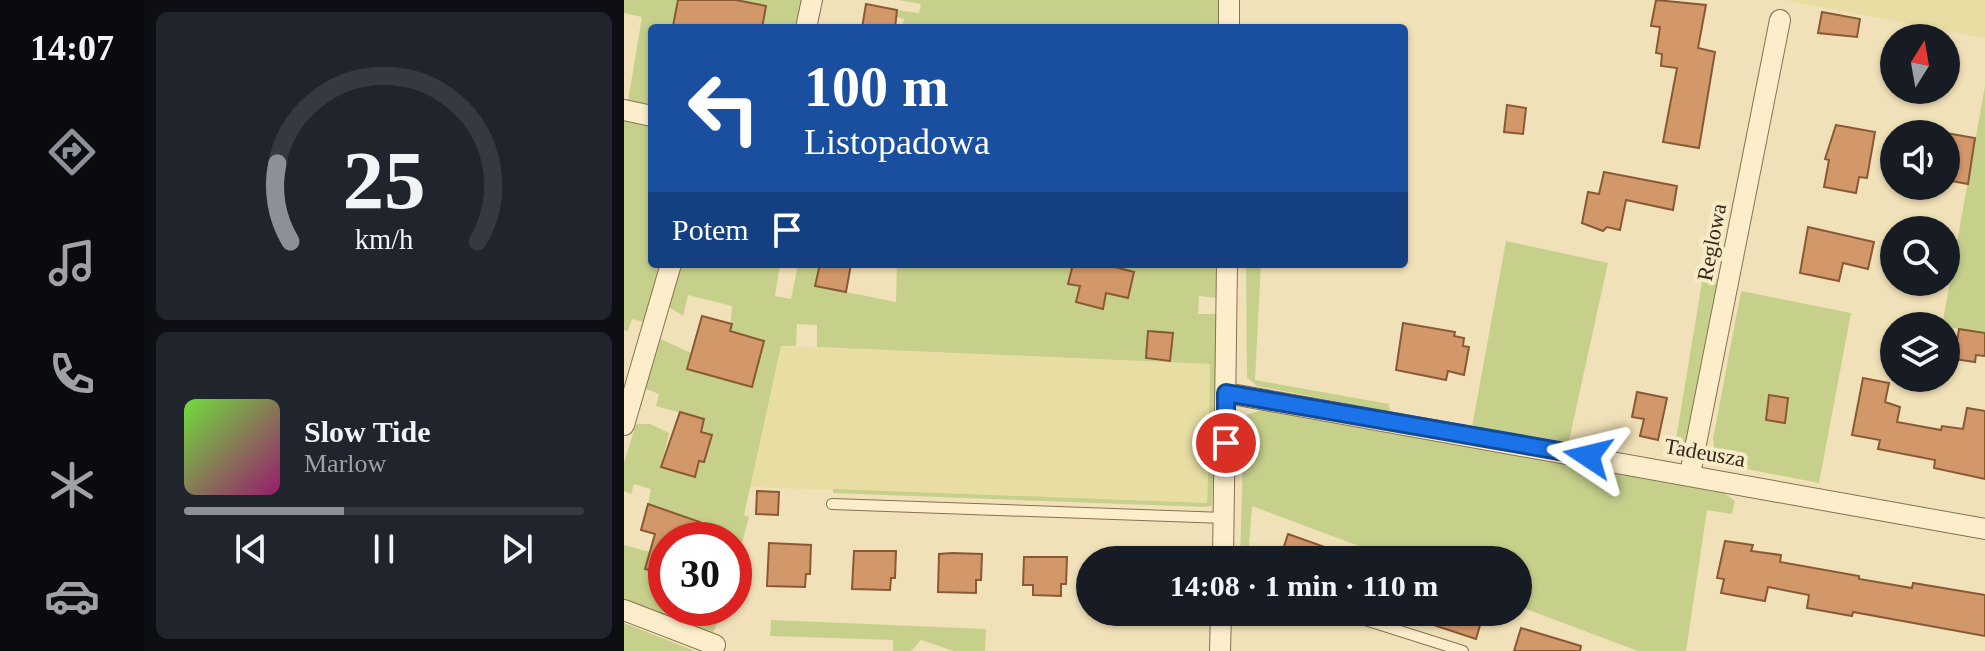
<!DOCTYPE html>
<html lang="pl">
<head>
<meta charset="utf-8">
<style>
  :root { --surface:#171b24; --page:#20242c; --text:#f1f3f6; --muted:#9ea1a6; --line:#363941; --accent:#8c9099 }
  body { margin:0; font-family:"Times New Roman",serif; background:var(--page); color:var(--text); height:100vh; display:flex; flex-direction:column; font-size:30px; white-space:nowrap }
  * { box-sizing:border-box; margin:0 }
  p { font-size:26px; color:var(--muted) }
  .icon { flex:none; width:44px; height:44px; fill:none; stroke:currentColor; stroke-width:2; stroke-linecap:round; stroke-linejoin:round }
  .map { position:relative; flex:1; overflow:hidden }
  .panel { display:flex; flex-direction:column; gap:12px; padding:12px; background:#0d0f14; width:480px }
  .panel>* { flex:none }
  .top-card { position:absolute; left:24px; top:24px; width:760px; height:244px; border-radius:8px; box-shadow:0 2px 6px #0004; background:#1a4fa0; color:#fff; overflow:hidden }
  .needle { width:52px; rotate:11deg }
  .fabs { position:absolute; left:1256px; top:24px; display:grid; gap:16px }
  .fabs a { display:grid; place-items:center; width:80px; height:80px; border-radius:50%; background:var(--surface); box-shadow:0 2px 6px #0004; font-size:40px }
  .speed { position:absolute; left:24px; top:522px; display:flex; gap:16px; font-size:40px; font-weight:700; text-align:center }
  .speed>* { display:grid; place-content:center; width:104px; height:104px; border-radius:50%; background:var(--surface); box-shadow:0 2px 6px #0004; line-height:1 }
  .speed .limit { border:12px solid #d22; background:#fff; color:#111 }
  .pin { position:absolute; display:grid; place-items:center; width:68px; height:68px; color:#fff; margin:-34px; border:4px solid #fff; border-radius:50%; box-shadow:0 2px 8px #0007 }
  .me { position:absolute; width:88px; margin:-44px; rotate:280deg; stroke-linejoin:round; filter:drop-shadow(0 0 6px #0008) }
  .turn { display:flex; align-items:center; gap:28px; height:168px; padding:0 24px; font-size:36px }
  .turn .icon { width:104px; height:104px; stroke-width:2.5 }
  .turn b { display:block; font-size:56px; line-height:68px }
  .then { display:flex; align-items:center; height:76px; padding:0 24px; background:#0003; gap:16px; font-size:30px }
  .panel .card { flex:1; display:flex; flex-direction:column; justify-content:center; gap:12px; min-width:0; padding:0 28px; border-radius:12px; background:var(--page) }
  .panel .dial { align-items:center; gap:0 }
  .dial svg { height:208px; overflow:visible; fill:none; stroke:var(--line); stroke-width:7; stroke-linecap:round; text-anchor:middle }
  .dial text { fill:var(--text); stroke:none }
  .song { display:flex; align-items:center; gap:24px }
  .cover { width:96px; height:96px; border-radius:12px; background:linear-gradient(135deg,hsl(100 70% 55%),hsl(320 70% 35%)) }
  .played { height:8px; border-radius:4px; background:linear-gradient(90deg,var(--accent) 40%,var(--line) 40%) }
  .keys { display:flex; justify-content:space-around; direction:ltr }
  .trip { position:absolute; left:452px; top:546px; width:456px; height:80px; border-radius:40px; background:var(--surface); box-shadow:0 2px 6px #0004; font-weight:700; line-height:80px; text-align:center }
  main { display:flex; flex:1; min-height:0 }
  .menu { display:flex; flex-direction:column; width:144px; justify-content:space-around; align-items:center; background:#090b0e; color:var(--muted) }
  .menu .icon { width:56px; height:56px }
  .menu .selected { color:var(--accent) }
  .menu b { font-size:36px; color:var(--text) }
  .map>svg:first-child { display:block }
  .farmland { fill:#e8dea4 }
  .green { fill:#c6d08b }
  .building { fill:#d3986a; stroke:#895936; stroke-width:2 }
  .lines { fill:none; stroke-linecap:round; stroke-linejoin:round }
  .lane-casing { stroke:#887052; stroke-width:12 }
  .street-casing { stroke:#887052; stroke-width:22 }
  .lane { stroke:#fceecb; stroke-width:10 }
  .street { stroke:#fceecb; stroke-width:20 }
  .route-casing { stroke:#114b97; stroke-width:20 }
  .route { stroke:#1a73e8; stroke-width:14 }
  .labels { text-anchor:middle; stroke-width:8; stroke-linejoin:round; paint-order:stroke }
  .street-label { font-size:22px; fill:#352719; stroke:#f8ebc8 }
</style>
</head>
<body>
<main>
<nav class="menu">
<b>14:07</b>
<svg class="icon selected" aria-label="directions" viewBox="0 0 24 24"><path d="M12 3l9 9-9 9-9-9zM9 14v-3h6M13 9l2 2-2 2"/></svg>
<svg class="icon" aria-label="music" viewBox="0 0 24 24"><path d="M9 18V5l10-2v13"/><circle cx="6" cy="18" r="3"/><circle cx="16" cy="16" r="3"/></svg>
<svg class="icon" aria-label="phone" viewBox="0 0 24 24"><path d="M5 4h4l2 5-3 2q2 4 5 5l2-3 5 2v4C11 20 4 13 5 4z"/></svg>
<svg class="icon" aria-label="climate" viewBox="0 0 24 24"><path d="M12 3v18M4 7l16 10M4 17L20 7"/></svg>
<svg class="icon" aria-label="car" viewBox="0 0 24 24"><path d="M5 17H2v-5l4-1 3-4h7l3 4 3 1v5h-3M9 17h6M6 11h13"/><circle cx="7" cy="17" r="2"/><circle cx="17" cy="17" r="2"/></svg>
</nav>
<section class="panel">
<div class="card dial"><svg viewBox="0 0 100 80">
<path d="M14 69A42 42 0 1 1 86 69"/>
<path d="M14 69A42 42 0 0 1 9 39" stroke="#8c9099"/>
<text x="50" y="56" font-size="32" font-weight="700">25</text>
<text x="50" y="72" font-size="11">km/h</text>
</svg></div>
<div class="card">
<div class="song"><i class="cover"></i><div><b>Slow Tide</b><p>Marlow</p></div></div>
<div class="played"></div>
<div class="keys"><svg class="icon" aria-label="previous" viewBox="0 0 24 24"><path d="M18 5L8 12l10 7zM5 5v14"/></svg><svg class="icon" aria-label="pause" viewBox="0 0 24 24"><path d="M8 5v14M16 5v14"/></svg><svg class="icon" aria-label="next" viewBox="0 0 24 24"><path d="M6 5l10 7-10 7zM19 5v14"/></svg></div>
</div>
</section>
<div class="map">
<svg width="1361" height="651" viewBox="0 0 1361 651">
  <rect width="100%" height="100%" fill="#f1e1b8"/>
  <g class="farmland">
    <polygon points="1162,0 1361,0 1361,38 1175,3"/>
    <polygon points="157,346 587,364 583,503 126,487"/>
  </g>
  <g class="green">
    <polygon points="0,0 54,0 49,25 61,28 28,28 28,106 4,101 18,17 0,13"/>
    <polygon points="112,0 182,0 177,28 138,28 142,6"/>
    <polygon points="274,0 597,0 597,28 278,28 280,19 272,17 273,10 295,13 297,4"/>
    <polygon points="1361,86 1361,333 1318,326"/>
    <polygon points="0,119 28,124 28,264 41,264 35,286 30,285 20,322 8,319 4,331 0,330"/>
    <polygon points="882,241 984,263 944,445 848,427"/>
    <polygon points="55,264 156,264 151,296 167,299 174,264 196,264 192,286 272,302 273,264 595,264 595,298 575,296 574,314 592,314 596,323 593,432 585,431 586,364 193,347 193,325 173,324 172,346 157,346 120,515 125,517 110,572 110,540 70,540 75,522 24,504 27,489 10,484 7,494 0,491 0,463 12,424 26,424 45,433 37,467 71,476 75,461 80,462 88,436 77,432 80,419 32,406 35,394 22,389 16,409 11,411 30,336 67,353 63,369 127,387 140,342 106,331 108,306 64,295 59,316 42,305"/>
    <polygon points="622,264 637,264 631,380 765,404 766,412 633,386 623,377"/>
    <polygon points="1079,276 1100,280 1065,444 1058,456 1049,457"/>
    <polygon points="1117,291 1227,313 1195,483 1092,463 1089,439"/>
    <polygon points="637,410 703,418 1097,491 1111,501 1108,514 1083,510 1062,651 1014,651 894,606 894,560 772,560 628,506 624,560 616,560 620,422 622,415"/>
    <polygon points="585,451 590,453 588,506 581,507 209,493 209,489 583,503"/>
    <polygon points="0,545 26,552 21,569 42,580 42,608 100,608 88,635 0,602"/>
    <polygon points="147,620 362,629 361,651 330,651 297,640 287,651 269,651 269,640 146,636"/>
    <polygon points="0,623 71,651 0,651"/>
  </g>
  <g class="building">
    <polygon points="54,0 112,0 142,6 138,28 49,26"/>
    <polygon points="1032,0 1082,5 1074,48 1091,52 1075,148 1039,142 1053,68 1037,66 1038,54 1032,53 1036,27 1027,26"/>
    <polygon points="242,4 273,10 271,28 238,28"/>
    <polygon points="1198,12 1236,19 1233,37 1194,33"/>
    <polygon points="883,105 902,108 899,134 880,132"/>
    <polygon points="1212,125 1251,132 1243,178 1235,177 1232,193 1200,187 1205,160 1201,159"/>
    <polygon points="1322,133 1351,138 1344,184 1322,180"/>
    <polygon points="980,172 1053,186 1049,210 1002,200 996,230 983,227 979,231 958,223 964,192 975,194"/>
    <polygon points="1184,227 1250,242 1244,269 1219,263 1215,281 1176,273"/>
    <polygon points="196,264 227,264 222,292 191,286"/>
    <polygon points="449,264 479,264 510,272 504,298 482,293 479,309 452,302 456,286 444,284"/>
    <polygon points="78,316 108,324 106,331 140,341 128,387 63,369"/>
    <polygon points="779,323 831,332 830,336 840,338 839,346 845,347 840,375 824,371 822,380 772,370"/>
    <polygon points="1335,329 1361,333 1361,356 1352,355 1351,362 1330,359"/>
    <polygon points="524,331 549,333 546,361 522,358"/>
    <polygon points="1239,378 1265,383 1261,402 1276,407 1273,422 1317,430 1318,426 1339,429 1343,408 1361,411 1361,479 1310,468 1311,460 1254,449 1256,440 1228,435"/>
    <polygon points="1013,392 1043,398 1034,440 1016,436 1020,419 1008,417"/>
    <polygon points="1145,395 1164,398 1161,423 1142,420"/>
    <polygon points="56,412 80,419 77,432 88,435 80,462 75,461 71,477 37,467"/>
    <polygon points="133,491 155,492 154,515 132,514"/>
    <polygon points="24,504 76,522 70,540 42,540 42,574 21,569 31,534 17,530"/>
    <polygon points="664,534 729,557 728,560 668,560 657,556"/>
    <polygon points="1101,541 1129,545 1127,551 1157,555 1156,562 1235,576 1235,579 1288,588 1289,583 1361,595 1361,636 1229,612 1228,616 1183,608 1185,595 1144,587 1141,601 1097,593 1100,579 1093,578"/>
    <polygon points="145,543 187,545 186,574 182,574 181,587 143,586"/>
    <polygon points="230,551 272,551 271,578 267,578 266,590 228,589"/>
    <polygon points="328,553 358,554 357,580 352,580 352,593 314,592 315,554"/>
    <polygon points="400,557 443,557 442,584 437,584 437,596 409,595 409,585 399,585"/>
    <polygon points="782,612 860,612 852,639 782,616"/>
    <polygon points="897,628 957,646 956,651 890,651"/>
  </g>
  <g class="lines">
    <defs>
      <g id="lane">
        <polyline points="208,504 601,518"/>
        <polyline points="716,612 839,651"/>
      </g>
      <g id="street">
        <polyline points="182,28 188,0"/>
        <polyline points="605,28 605,0"/>
        <polyline points="0,110 28,116"/>
        <polyline points="602,393 1361,529"/>
        <polyline points="0,425 47,264"/>
        <polyline points="1066,474 1156,20"/>
        <polyline points="599,560 603,264"/>
        <polyline points="0,610 91,645"/>
        <polyline points="596,651 597,612"/>
      </g>
    </defs>
    <use href="#lane" class="lane-casing"/>
    <use href="#street" class="street-casing"/>
    <use href="#lane" class="lane"/>
    <use href="#street" class="street"/>
  </g>
  <g class="lines">
    <defs>
      <polyline id="route" points="602,443 602,393 964,456"/>
    </defs>
    <use href="#route" class="route-casing"/>
    <use href="#route" class="route"/>
  </g>
  <g class="labels">
    <g class="street-label">
      <text transform="translate(1087 242) rotate(-79)" y="8">Reglowa</text>
      <text transform="translate(1081 452) rotate(10)" y="8">Tadeusza</text>
    </g>
  </g>
</svg>
<div class="fabs">
<a><svg class="needle" viewBox="-14 -14 28 28"><path d="M0-13l5 13h-10z" fill="#e53935"/><path d="M0 13l5-13h-10z" fill="#9ea1a6"/></svg></a>
<a><svg class="icon" aria-label="sound" viewBox="0 0 24 24"><path d="M4 9h4l5-4v14l-5-4H4zM17 9q2 3 0 6"/></svg></a>
<a><svg class="icon" aria-label="search" viewBox="0 0 24 24"><circle cx="10" cy="10" r="6"/><path d="M15 15l6 6"/></svg></a>
<a><svg class="icon" aria-label="layers" viewBox="0 0 24 24"><path d="M12 4l9 5-9 5-9-5zM3 14l9 5 9-5"/></svg></a>
</div>
<div class="speed"><div class="limit">30</div></div>
<div class="pin" style="left:602px;top:443px;background:#d93025"><svg class="icon" aria-label="arrive" viewBox="0 0 24 24"><path d="M6 21V4h12l-3 4 3 4H6"/></svg></div>
<svg class="me" style="left:964px;top:456px" viewBox="-20 -20 40 40"><path d="M0-17L14 15 0 8-14 15z" fill="#1a73e8" stroke="#fff" stroke-width="4"/></svg>
<div class="trip">14:08 · 1 min · 110 m</div>
<div class="top-card">
<div class="turn"><svg class="icon" aria-label="left" viewBox="0 0 24 24"><path d="M17 20v-9H6M10 6l-5 5 5 5"/></svg><div><b>100 m</b>Listopadowa</div></div>
<div class="then">Potem<svg class="icon" aria-label="arrive" viewBox="0 0 24 24"><path d="M6 21V4h12l-3 4 3 4H6"/></svg></div>
</div>
</div>
</main>
</body>
</html>
